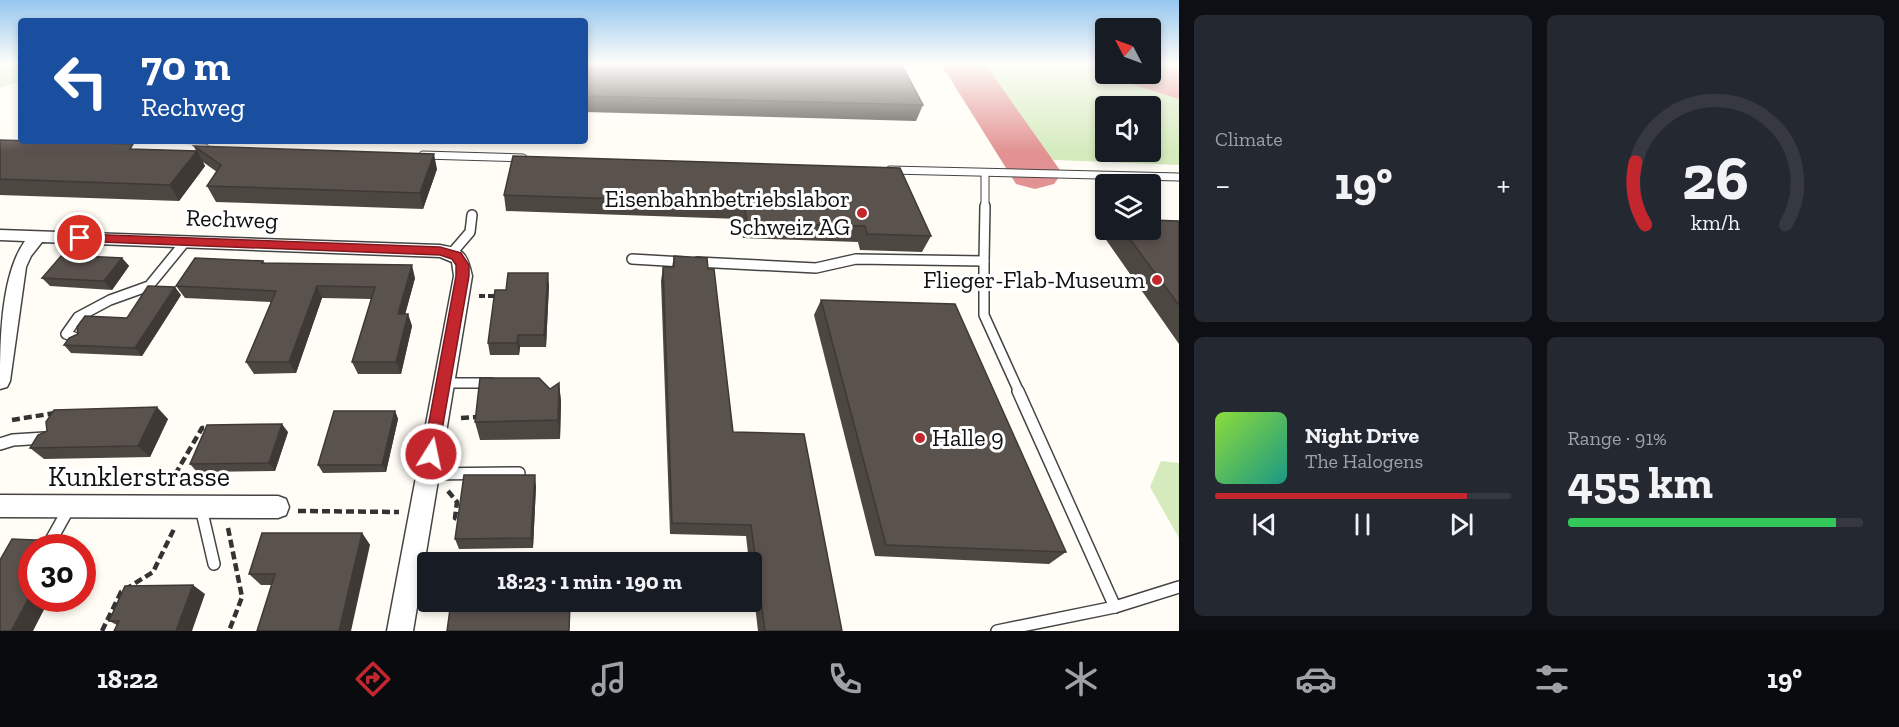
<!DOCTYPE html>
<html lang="en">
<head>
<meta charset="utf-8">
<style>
  :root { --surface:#171b24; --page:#242831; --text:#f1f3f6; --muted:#9ea1a6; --line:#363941; --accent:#c4262e }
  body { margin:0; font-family:"Zilla Slab",serif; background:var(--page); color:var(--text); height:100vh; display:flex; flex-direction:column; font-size:22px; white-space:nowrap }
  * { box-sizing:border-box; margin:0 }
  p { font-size:20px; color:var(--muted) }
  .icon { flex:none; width:33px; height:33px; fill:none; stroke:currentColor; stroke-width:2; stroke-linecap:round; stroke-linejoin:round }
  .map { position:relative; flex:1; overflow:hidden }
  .panel { display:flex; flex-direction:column; gap:15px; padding:15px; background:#0d0f14; width:720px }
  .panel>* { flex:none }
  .hud { position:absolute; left:18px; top:18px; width:570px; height:126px; border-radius:6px; box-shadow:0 3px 9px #0003; background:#1a4fa0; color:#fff; overflow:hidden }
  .needle { width:39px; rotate:311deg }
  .controls { position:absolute; left:1095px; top:18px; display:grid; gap:12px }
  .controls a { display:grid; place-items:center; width:66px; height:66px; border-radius:6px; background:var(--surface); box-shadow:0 3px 9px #0003; font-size:30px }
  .speed { position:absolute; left:18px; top:534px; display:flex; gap:12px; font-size:30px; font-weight:700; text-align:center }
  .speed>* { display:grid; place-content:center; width:78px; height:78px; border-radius:50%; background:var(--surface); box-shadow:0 3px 9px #0003; line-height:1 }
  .speed .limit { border:9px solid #d22; background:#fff; color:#111 }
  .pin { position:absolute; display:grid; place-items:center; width:51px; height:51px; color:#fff; margin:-26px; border:3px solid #fff; border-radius:50%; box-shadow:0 2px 6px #0007 }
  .me { position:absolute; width:66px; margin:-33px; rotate:10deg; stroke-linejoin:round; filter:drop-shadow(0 0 4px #0008) }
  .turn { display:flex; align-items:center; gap:21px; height:126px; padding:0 24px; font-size:27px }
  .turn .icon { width:78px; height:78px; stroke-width:2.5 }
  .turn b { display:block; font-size:42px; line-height:51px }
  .big { font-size:45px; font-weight:700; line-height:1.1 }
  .panel .card { flex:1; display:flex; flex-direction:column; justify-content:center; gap:9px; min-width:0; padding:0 21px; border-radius:9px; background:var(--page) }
  .panel .dial { align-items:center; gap:0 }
  .dial svg { height:156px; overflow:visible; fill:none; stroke:var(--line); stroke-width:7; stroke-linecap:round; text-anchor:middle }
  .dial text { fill:var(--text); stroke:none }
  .song { display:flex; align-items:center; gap:18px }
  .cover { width:72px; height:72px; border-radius:9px; background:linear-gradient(135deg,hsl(90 70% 55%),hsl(170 70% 35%)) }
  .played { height:6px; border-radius:3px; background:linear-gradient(90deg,var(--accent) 85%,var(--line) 85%) }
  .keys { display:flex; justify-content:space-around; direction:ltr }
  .heat { display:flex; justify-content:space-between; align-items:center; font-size:33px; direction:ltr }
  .charge { height:9px; border-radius:4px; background:linear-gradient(90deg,#34c759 91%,var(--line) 0) }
  .panel .tiles { flex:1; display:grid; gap:15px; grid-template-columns:repeat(2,1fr) }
  .trip { position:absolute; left:417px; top:552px; width:345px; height:60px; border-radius:6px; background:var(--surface); box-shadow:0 3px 9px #0003; font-weight:700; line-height:60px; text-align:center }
  .menu { display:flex; height:96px; justify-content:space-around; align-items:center; background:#090b0e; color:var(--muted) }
  .menu .icon { width:42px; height:42px }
  .menu .active { color:var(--accent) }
  .menu b { font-size:27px; color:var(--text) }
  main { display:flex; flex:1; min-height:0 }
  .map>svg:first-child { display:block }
  .green { fill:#d5ebbd; fill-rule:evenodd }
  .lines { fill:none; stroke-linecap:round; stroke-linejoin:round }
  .taxiway { fill:#e29292; fill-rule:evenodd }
  .service-far2-casing { stroke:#444; stroke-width:9 }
  .service-far1-casing { stroke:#444; stroke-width:12 }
  .service-casing { stroke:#444; stroke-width:14 }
  .minor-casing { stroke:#444; stroke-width:3 }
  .path-far1 { stroke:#333; stroke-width:4; stroke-dasharray:6 3; stroke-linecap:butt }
  .path { stroke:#333; stroke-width:4.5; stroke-dasharray:8 4; stroke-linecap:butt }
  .service-far2 { stroke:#fff; stroke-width:7 }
  .service-far1 { stroke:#fff; stroke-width:9 }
  .service { stroke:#fff; stroke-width:11 }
  .minor { fill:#fff; fill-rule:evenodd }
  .wall { fill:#4d4742 }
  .shaded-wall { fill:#3f3936 }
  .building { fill:#5a524d; stroke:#3f3936; stroke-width:1.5 }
  .route { fill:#c4262e; stroke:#7f191e; stroke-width:1.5 }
  .poi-dot { fill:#c4262e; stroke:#fff; stroke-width:2 }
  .labels { text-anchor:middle; stroke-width:6; stroke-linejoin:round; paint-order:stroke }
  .poi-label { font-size:24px; fill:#111; stroke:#fff; text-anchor:end }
  .street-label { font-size:24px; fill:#111; stroke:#fff }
  .near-street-label { font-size:28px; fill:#111; stroke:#fff }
</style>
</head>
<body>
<main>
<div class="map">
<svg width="1179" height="631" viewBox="0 0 1179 631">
  <rect width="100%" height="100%" fill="#fffdf5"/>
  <g class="green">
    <polygon points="0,64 21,64 21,81 0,88"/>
    <path d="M969,64H1105L1106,74H1150L1151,64H1179V165L1032,159ZM1106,106H1150V152H1106Z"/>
    <polygon points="1161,461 1179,463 1179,538 1150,487"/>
  </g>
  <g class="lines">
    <g class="taxiway">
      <polygon points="941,64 985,64 1062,173 1054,184 1035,189 1016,184"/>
      <polygon points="1150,64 1179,70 1179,99 1128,83 1122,74 1150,74"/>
    </g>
    <defs>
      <g id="service-far2">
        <polyline points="123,146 205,148"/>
        <polyline points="423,155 523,158"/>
        <polyline points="890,170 1179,177"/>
        <polyline points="985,207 985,173"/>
      </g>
      <g id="service-far1">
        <polyline points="452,253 470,232 472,215"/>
        <polyline points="632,259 683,262"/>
        <polyline points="984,261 984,315 1019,392"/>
        <polyline points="697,262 816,268 856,259 984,261 985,206"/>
        <polyline points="79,339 66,334 78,317 110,300 149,286 185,242"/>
        <polyline points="444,383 492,383"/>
      </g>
      <g id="service">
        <polyline points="1018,391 1115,607"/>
        <polyline points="0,444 13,440 45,438"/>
        <polyline points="428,474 519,473"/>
        <polyline points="201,508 214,564"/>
        <polyline points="50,542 69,508"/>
        <polyline points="997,631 1115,607 1179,587"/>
      </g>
      <g id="minor">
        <path d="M0,230L440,245C464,249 467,253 472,276L413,631H387L454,276L452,262L440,257L42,242L31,256L26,267L10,381L7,387L0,389C0,345 0,276 25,241L0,240Z"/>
        <polygon points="0,495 278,496 286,499 289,507 286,515 278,518 0,517"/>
      </g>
    </defs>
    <use href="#service-far2" class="service-far2-casing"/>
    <use href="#service-far1" class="service-far1-casing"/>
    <use href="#service" class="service-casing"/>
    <use href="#minor" class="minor-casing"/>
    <polyline class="path-far1" points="479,296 499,296"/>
    <g class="path">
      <polyline points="461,418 477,417"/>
      <polyline points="12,420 55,413"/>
      <polyline points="169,485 202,428 210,428"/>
      <polyline points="448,491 457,502 455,518 458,519"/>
      <polyline points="298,511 399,512"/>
      <polyline points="228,528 242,597 229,631"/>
      <polyline points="102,631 121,592 153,572 174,529"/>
    </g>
    <use href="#service-far2" class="service-far2"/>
    <use href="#service-far1" class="service-far1"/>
    <use href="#service" class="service"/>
    <use href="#minor" class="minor"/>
  </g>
  <g class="wall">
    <polygon points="585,64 923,105 916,121 585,112"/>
    <polygon points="0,140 136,149 196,151 194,146 437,169 423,209 216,202 207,186 217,172 203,162 205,166 179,201 0,195"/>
    <polygon points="513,156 931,236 922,252 860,250 858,242 743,238 740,219 506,211 504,195"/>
    <polygon points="1179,221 1179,344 1102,234 1106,230 1150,230"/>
    <polygon points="674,256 733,432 842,631 758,631 752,579 752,562 749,562 746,536 670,534 661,281 663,267 672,267"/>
    <polygon points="122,258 129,266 112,290 50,286 42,278"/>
    <polygon points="263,261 265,263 415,278 405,314 408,314 412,326 401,374 358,374 352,362 371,299 322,298 296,373 254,374 246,362 271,302 185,298 176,286"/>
    <polygon points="549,285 546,347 520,347 519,355 490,355 488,343 506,290"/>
    <polygon points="181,295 142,356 71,353 64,345"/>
    <polygon points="821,300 1066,552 1049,564 875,556 814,315"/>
    <polygon points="559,383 561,402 560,439 480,440 475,422 550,389"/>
    <polygon points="395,411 398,419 386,472 323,473 318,465"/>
    <polygon points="168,419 150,457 44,459 30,448"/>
    <polygon points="288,432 275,471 197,472 190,464"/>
    <polygon points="536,486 533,548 459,549 455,539"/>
    <polygon points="362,533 370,545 271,585 261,585 249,574"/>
    <polygon points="205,594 117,625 109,621"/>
  </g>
  <g class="shaded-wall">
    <polygon points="197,151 205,166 179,201 170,185"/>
    <polygon points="434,154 437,169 423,209 420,193"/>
    <polygon points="122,258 129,266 112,290 104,281"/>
    <polygon points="412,265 415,278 402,326 398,314"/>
    <polygon points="548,273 549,285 546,347 544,335"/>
    <polygon points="317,286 322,298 296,373 289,362"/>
    <polygon points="175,287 181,295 142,356 135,348"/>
    <polygon points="408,314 412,326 401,374 396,362"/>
    <polygon points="518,335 520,347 519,355 517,343"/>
    <polygon points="559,383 561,402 560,439 558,420"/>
    <polygon points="157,407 168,419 150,457 138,446"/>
    <polygon points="395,411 398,419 386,472 382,465"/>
    <polygon points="282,424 288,432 275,471 269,463"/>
    <polygon points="535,475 536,486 533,548 531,538"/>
    <polygon points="362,533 370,545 351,631 339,631"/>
    <polygon points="60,538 76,548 55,548"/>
    <polygon points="193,585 205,594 192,631 176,631"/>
    <polygon points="32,592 32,598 50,598 33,631 11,631"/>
  </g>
  <g class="building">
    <polygon points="585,64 860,64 902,65 923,105 585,96"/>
    <polygon points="0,140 133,144 130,149 197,151 170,185 0,179"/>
    <polygon points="194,146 434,154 420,193 207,186 221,165"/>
    <polygon points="513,156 900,168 931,236 867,234 865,226 747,223 744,203 504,195"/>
    <polygon points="1150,220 1179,221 1179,305 1123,230 1150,230"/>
    <polygon points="62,255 122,258 104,281 42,278"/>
    <polygon points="674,256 707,258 708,269 714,269 733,432 804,434 842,631 765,631 751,525 672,523 663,267 674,267"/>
    <polygon points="195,258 263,261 262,263 412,265 398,314 408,314 396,362 352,362 375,287 317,286 289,362 246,362 276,291 176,286"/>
    <polygon points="508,273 548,273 544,335 518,335 517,343 488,343 495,290 506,290"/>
    <polygon points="148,286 175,287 135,348 64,345 69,338 78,334 77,327 85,316 127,318"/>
    <polygon points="821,300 955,304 1066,552 886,545"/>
    <polygon points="480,378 539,378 550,389 559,383 558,420 475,422"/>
    <polygon points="157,407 138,446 30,448 38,435 47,431 46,422 54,410"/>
    <polygon points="334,411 395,411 382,465 318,465"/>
    <polygon points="282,424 269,463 190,464 207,425"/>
    <polygon points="464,475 535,475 531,538 455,539"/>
    <polygon points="262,533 362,533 339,631 257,631 275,574 249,574"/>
    <polygon points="60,538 55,548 32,548 32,592 11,631 0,631 0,560 12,539 35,540"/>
    <polygon points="193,585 176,631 114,631 119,621 109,621 125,586"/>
    <polygon points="451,602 570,602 569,631 447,631"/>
  </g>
  <linearGradient id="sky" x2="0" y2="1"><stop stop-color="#95c6ee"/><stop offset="0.42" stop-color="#fffefa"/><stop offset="1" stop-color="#fffefa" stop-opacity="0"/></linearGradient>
  <rect width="1179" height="152" fill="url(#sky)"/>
  <polygon class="route" points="80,234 440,247 461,253 469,265 469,276 437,459 431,461 425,459 423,454 456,276 456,265 452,259 440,255 76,241 76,235"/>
  <g class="poi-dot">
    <circle cx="862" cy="213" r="6"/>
    <circle cx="1157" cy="280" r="6"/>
    <circle cx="920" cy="438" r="6"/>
  </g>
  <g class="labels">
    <g class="poi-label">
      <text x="850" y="207">Eisenbahnbetriebslabor<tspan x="850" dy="28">Schweiz AG</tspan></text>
      <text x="1145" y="288">Flieger-Flab-Museum</text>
      <text x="932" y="446" text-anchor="start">Halle 9</text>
    </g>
    <g class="street-label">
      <text transform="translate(232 219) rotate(2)" y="8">Rechweg</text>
    </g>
    <g class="near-street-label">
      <text x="139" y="486">Kunklerstrasse</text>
    </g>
  </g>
</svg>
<div class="controls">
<a><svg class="needle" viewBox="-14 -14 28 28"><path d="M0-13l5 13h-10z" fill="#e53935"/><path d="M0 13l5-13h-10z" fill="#9ea1a6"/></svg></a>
<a><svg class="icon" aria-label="sound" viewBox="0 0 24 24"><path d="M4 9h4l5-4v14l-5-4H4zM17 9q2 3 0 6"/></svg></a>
<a><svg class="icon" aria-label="layers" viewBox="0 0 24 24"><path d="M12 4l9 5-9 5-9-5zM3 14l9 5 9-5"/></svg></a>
</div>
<div class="speed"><div class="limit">30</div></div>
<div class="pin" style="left:80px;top:238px;background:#d93025"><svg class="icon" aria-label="arrive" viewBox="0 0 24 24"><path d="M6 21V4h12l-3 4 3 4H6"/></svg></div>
<svg class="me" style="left:431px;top:454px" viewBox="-20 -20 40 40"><circle r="17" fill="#c4262e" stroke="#fff" stroke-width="3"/><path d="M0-11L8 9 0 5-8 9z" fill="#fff"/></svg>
<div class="trip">18:23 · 1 min · 190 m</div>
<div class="hud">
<div class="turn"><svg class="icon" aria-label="left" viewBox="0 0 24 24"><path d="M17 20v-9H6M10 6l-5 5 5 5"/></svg><div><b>70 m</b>Rechweg</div></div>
</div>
</div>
<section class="panel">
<div class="tiles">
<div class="card"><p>Climate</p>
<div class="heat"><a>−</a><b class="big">19°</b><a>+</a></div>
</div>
<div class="card dial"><svg viewBox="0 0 100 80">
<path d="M14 69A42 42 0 1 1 86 69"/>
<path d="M14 69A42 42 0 0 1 9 37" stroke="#c4262e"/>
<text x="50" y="56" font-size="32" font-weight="700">26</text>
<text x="50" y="72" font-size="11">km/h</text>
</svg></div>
<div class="card">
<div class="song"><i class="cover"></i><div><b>Night Drive</b><p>The Halogens</p></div></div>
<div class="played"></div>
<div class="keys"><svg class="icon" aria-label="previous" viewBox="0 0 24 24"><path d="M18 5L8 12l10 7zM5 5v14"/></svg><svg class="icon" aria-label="pause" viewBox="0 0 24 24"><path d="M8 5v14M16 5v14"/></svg><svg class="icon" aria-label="next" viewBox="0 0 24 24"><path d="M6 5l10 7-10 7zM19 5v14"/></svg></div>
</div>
<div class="card"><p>Range · 91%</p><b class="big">455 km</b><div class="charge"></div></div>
</div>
</section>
</main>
<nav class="menu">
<b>18:22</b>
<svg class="icon active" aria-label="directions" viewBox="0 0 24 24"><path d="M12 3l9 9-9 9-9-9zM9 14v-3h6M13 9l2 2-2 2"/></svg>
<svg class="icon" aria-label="music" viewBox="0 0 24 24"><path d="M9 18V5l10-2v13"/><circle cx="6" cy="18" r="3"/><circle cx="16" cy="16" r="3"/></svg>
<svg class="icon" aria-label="phone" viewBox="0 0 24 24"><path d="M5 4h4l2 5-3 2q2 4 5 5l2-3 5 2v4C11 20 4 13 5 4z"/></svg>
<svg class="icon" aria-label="climate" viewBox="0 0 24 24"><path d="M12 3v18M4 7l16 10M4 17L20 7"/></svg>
<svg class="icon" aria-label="car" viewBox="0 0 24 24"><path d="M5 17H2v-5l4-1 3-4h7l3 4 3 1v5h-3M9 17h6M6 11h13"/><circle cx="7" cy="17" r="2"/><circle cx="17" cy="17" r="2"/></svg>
<svg class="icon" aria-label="filters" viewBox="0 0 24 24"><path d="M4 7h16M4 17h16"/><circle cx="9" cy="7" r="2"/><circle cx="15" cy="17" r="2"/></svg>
<b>19°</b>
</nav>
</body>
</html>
